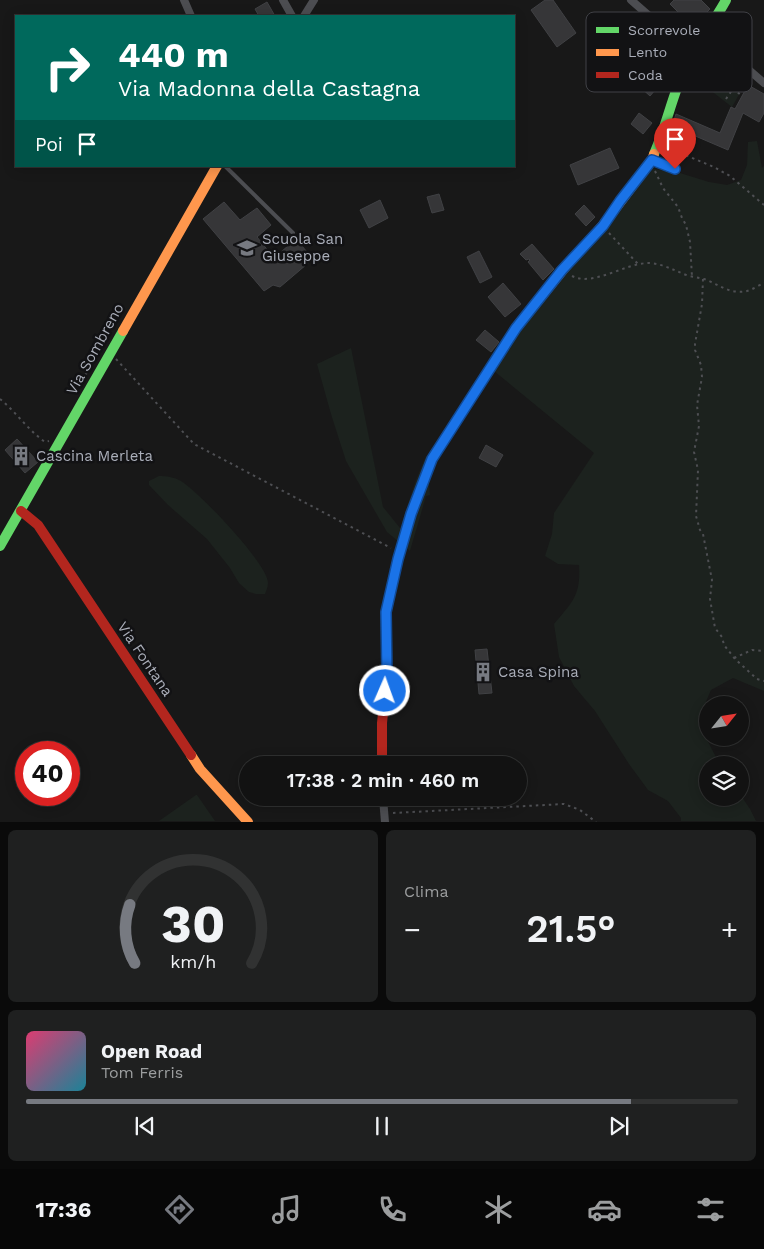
<!DOCTYPE html>
<html lang="it">
<head>
<meta charset="utf-8">
<style>
  :root { --surface:#121212; --page:#1f2020; --text:#f1f3f6; --muted:#9c9e9f; --line:#313232; --accent:#777a81 }
  body { margin:0; font-family:"Work Sans",sans-serif; background:var(--page); color:var(--text); height:100vh; display:flex; flex-direction:column; font-size:19px; white-space:nowrap }
  * { box-sizing:border-box; margin:0 }
  p { font-size:16px; color:var(--muted) }
  .icon { flex:none; width:28px; height:28px; fill:none; stroke:currentColor; stroke-width:2; stroke-linecap:round; stroke-linejoin:round }
  .map { position:relative; height:822px; overflow:hidden }
  .panel { display:flex; flex-direction:column; gap:8px; padding:8px; background:#0a0a0a; flex:1 }
  .panel>* { flex:none }
  .guide { position:absolute; left:15px; top:15px; width:500px; height:152px; border-radius:0px; box-shadow:0 2px 12px #0003,0 0 0 1px var(--line); background:#00695c; color:#fff; overflow:hidden }
  .needle { width:32px; rotate:60deg }
  .buttons { position:absolute; left:699px; top:696px; display:grid; gap:10px }
  .buttons a { display:grid; place-items:center; width:50px; height:50px; border-radius:50%; background:var(--surface); box-shadow:0 2px 12px #0003,0 0 0 1px var(--line); font-size:25px }
  .speed { position:absolute; left:15px; top:741px; display:flex; gap:10px; font-size:25px; font-weight:700; text-align:center }
  .speed>* { display:grid; place-content:center; width:65px; height:65px; border-radius:50%; background:var(--surface); box-shadow:0 2px 12px #0003,0 0 0 1px var(--line); line-height:1 }
  .speed .limit { border:8px solid #d22; background:#fff; color:#111 }
  .pin { position:absolute; display:grid; place-items:center; width:42px; height:42px; color:#fff; margin:-51px -21px; border-radius:50% 50% 50% 0; rotate:-45deg; box-shadow:0 0 5px #0007 }
  .pin .icon { rotate:45deg }
  .me { position:absolute; width:55px; margin:-28px; rotate:2deg; stroke-linejoin:round; filter:drop-shadow(0 0 4px #0008) }
  .turn { display:flex; align-items:center; gap:18px; height:105px; padding:0 20px; font-size:22px }
  .turn .icon { width:65px; height:65px; stroke-width:2.5 }
  .turn b { display:block; font-size:35px; line-height:42px }
  .then { display:flex; align-items:center; height:48px; padding:0 20px; background:#0003; gap:10px; font-size:19px }
  .big { font-size:38px; font-weight:600; line-height:1.1 }
  .panel .tile { flex:1; display:flex; flex-direction:column; justify-content:center; gap:8px; min-width:0; padding:0 18px; border-radius:8px; background:var(--page) }
  .panel .dial { align-items:center; gap:0 }
  .dial svg { height:130px; overflow:visible; fill:none; stroke:var(--line); stroke-width:7; stroke-linecap:round; text-anchor:middle }
  .dial text { fill:var(--text); stroke:none }
  .song { display:flex; align-items:center; gap:15px }
  .cover { width:60px; height:60px; border-radius:8px; background:linear-gradient(135deg,hsl(340 70% 55%),hsl(190 70% 35%)) }
  .played { height:5px; border-radius:2px; background:linear-gradient(90deg,var(--accent) 85%,var(--line) 85%) }
  .keys { display:flex; justify-content:space-around; direction:ltr }
  .heat { display:flex; justify-content:space-between; align-items:center; font-size:28px; direction:ltr }
  .panel .tiles { flex:1; display:grid; gap:8px; grid-template-columns:1fr 1fr }
  .tile:last-child { grid-column:span 2 }
  .trip { position:absolute; left:239px; top:756px; width:288px; height:50px; border-radius:25px; background:var(--surface); box-shadow:0 2px 12px #0003,0 0 0 1px var(--line); font-weight:600; line-height:50px; text-align:center }
  .tab-bar { display:flex; height:80px; justify-content:space-around; align-items:center; background:#070707; color:var(--muted) }
  .tab-bar .icon { width:35px; height:35px }
  .tab-bar .active { color:var(--accent) }
  .tab-bar b { font-size:22px; color:var(--text) }
  .map>svg:first-child { display:block }
  .green { fill:#1c221e }
  .building { fill:#363638; stroke:#404144 }
  .lines { fill:none; stroke-linecap:round; stroke-linejoin:round }
  .path { stroke:#4e4f53; stroke-width:2; stroke-dasharray:2.5 4; stroke-linecap:butt }
  .lane { stroke:#4c4d51; stroke-width:4 }
  .street { stroke:#4c4d51; stroke-width:8 }
  .fast { stroke:#63d668; stroke-width:10 }
  .slow { stroke:#ff974d; stroke-width:10 }
  .jam { stroke:#b3261e; stroke-width:10 }
  .route-casing { stroke:#114b97; stroke-width:12 }
  .route { stroke:#1a73e8; stroke-width:9 }
  .labels { text-anchor:middle; stroke-width:5; stroke-linejoin:round; paint-order:stroke }
  .poi-label { font-size:15px; fill:#aaaeb9; stroke:#121214; text-anchor:start }
  .street-label { font-size:15px; fill:#aaaeb9; stroke:#121214 }
  .key { fill:#121214; stroke:#404146; stroke-width:1 }
  .key-label { font-size:14px; fill:#aaaeb9 }
</style>
</head>
<body>
<div class="map">
<svg width="764" height="822" viewBox="0 0 764 822">
  <rect width="100%" height="100%" fill="#181818"/>
  <g class="green">
    <polygon points="708,41 750,75 732,107 687,72"/>
    <path d="M757,141L762,168L764,166V691L733,678L711,690L701,713L699,724L720,765H708V798H740V794L750,809L756,821H681V818L668,801L648,790L629,764L595,711L574,686L559,657L554,624C572,602 581,596 579,565L558,564L545,556L552,534L554,513L594,453L494,371L527,322L627,198L653,169L680,173L709,182L727,185L741,180L747,165L748,142Z"/>
    <polygon points="351,348 383,507 400,528 416,480 426,456 430,495 426,496 410,551 387,532 346,461 331,414 317,364"/>
    <path d="M159,476C166,476 174,477 181,481C199,492 268,564 268,583C268,587 266,591 265,594H256L249,592L239,583L230,568L207,539L168,505L149,485V481Z"/>
    <polygon points="197,795 215,821 159,821 196,795"/>
  </g>
  <g class="building">
    <polygon points="545,0 553,0 576,33 557,47 531,10"/>
    <polygon points="674,0 701,0 710,9 703,16 700,13 689,23 670,4"/>
    <polygon points="267,2 275,16 259,16 255,9"/>
    <polygon points="625,52 647,75 649,73 661,83 650,96 629,77 625,81 610,66"/>
    <polygon points="748,85 764,94 764,113 759,122 743,113 728,150 672,126 676,114 720,133 731,107 735,109"/>
    <polygon points="639,113 652,123 643,134 631,124"/>
    <polygon points="610,148 619,168 578,185 570,165"/>
    <polygon points="439,194 444,210 432,213 427,197"/>
    <polygon points="380,200 388,218 369,228 360,210"/>
    <polygon points="224,202 240,220 257,208 271,225 257,237 274,258 296,239 313,259 280,287 273,285 264,291 203,219"/>
    <polygon points="584,205 595,217 586,226 575,214"/>
    <polygon points="532,244 554,269 543,280 528,262 530,260 529,259 526,260 520,254"/>
    <polygon points="479,251 492,277 480,283 467,257"/>
    <polygon points="503,283 521,304 505,317 488,297"/>
    <polygon points="485,330 499,342 491,352 476,340"/>
    <polygon points="17,439 38,462 25,473 5,450"/>
    <polygon points="486,445 503,455 496,467 479,458"/>
    <polygon points="487,649 492,693 479,694 475,650"/>
  </g>
  <g class="lines">
    <g class="path">
      <polyline points="698,59 742,96"/>
      <polyline points="726,99 742,75"/>
      <polyline points="668,148 714,167 730,176 764,205"/>
      <polyline points="655,171 663,188 678,207 682,218 686,225 690,242 692,277"/>
      <polyline points="609,233 638,264"/>
      <path d="M572,276C593,287 625,263 649,263C664,264 675,271 689,276C694,277 699,278 704,279C718,284 730,295 747,291C752,290 759,285 764,283"/>
      <polyline points="703,279 702,304 695,344 695,350 701,365 702,377 697,405 699,426 694,452 698,470 696,516 700,530 703,534 712,580 710,599 715,628 722,637 724,645 735,659 757,679 764,681"/>
      <polyline points="116,359 194,444 391,548"/>
      <polyline points="79,386 101,347 103,348"/>
      <path d="M0,399C16,412 28,430 45,442L49,441"/>
      <polyline points="734,658 752,650 764,651"/>
      <polyline points="393,813 564,804 580,810 596,822"/>
    </g>
    <polyline class="lane" points="225,166 293,233"/>
    <g class="street">
      <polyline points="184,0 191,16"/>
      <polyline points="283,0 292,16"/>
      <polyline points="631,0 679,42 693,51"/>
      <polyline points="304,16 314,0"/>
      <polyline points="706,33 764,83"/>
      <polyline points="652,160 675,169"/>
      <polyline points="383,798 385,822"/>
    </g>
    <g class="fast">
      <path d="M654,154C666,127 672,97 684,70C695,45 713,24 726,0"/>
      <polyline points="0,546 123,331"/>
    </g>
    <g class="slow">
      <polyline points="123,331 217,166"/>
      <polyline points="422,485 432,459 516,328 562,271 603,225 652,160 654,154"/>
      <polyline points="191,755 200,769 248,822"/>
    </g>
    <g class="jam">
      <polyline points="21,511 38,525 191,755"/>
      <polyline points="382,765 382,723 387,675 386,612 398,559 411,514 422,485"/>
    </g>
  </g>
  <g class="lines">
    <defs>
      <polyline id="route" points="385,691 387,675 386,612 398,559 411,514 432,459 516,328 562,270 603,226 620,201 652,160 675,169"/>
    </defs>
    <use href="#route" class="route-casing"/>
    <use href="#route" class="route"/>
  </g>
  <defs>
    <symbol id="school-bare" viewBox="-9 -9 18 18"><path d="M0-5L7-2L0 1L-7-2ZM-4 1L0 2.5L4 1V4Q0 6-4 4Z" fill="#777a81" stroke="#121214" stroke-width="2.5" paint-order="stroke"/></symbol>
    <symbol id="building-bare" viewBox="-9 -9 18 18"><path d="M-4-6H4V6H1V3H-1V6H-4ZM-2.5-4.3h1.7v1.8h-1.7ZM.8-4.3h1.7v1.8H.8ZM-2.5-1h1.7V.8h-1.7ZM.8-1h1.7V.8H.8Z" fill="#777a81" stroke="#121214" stroke-width="2.5" paint-order="stroke"/></symbol>
  </defs>
  <g fill-rule="evenodd">
    <use href="#school-bare" x="233" y="234" width="28" height="28"/>
    <use href="#building-bare" x="7" y="442" width="28" height="28"/>
    <use href="#building-bare" x="469" y="658" width="28" height="28"/>
  </g>
  <g class="labels">
    <g class="poi-label">
      <text x="262" y="244">Scuola San<tspan x="262" dy="17">Giuseppe</tspan></text>
      <text x="36" y="461">Cascina Merleta</text>
      <text x="498" y="677">Casa Spina</text>
    </g>
    <g class="street-label">
      <text transform="translate(95 349) rotate(-61)" y="5">Via Sombreno</text>
      <text transform="translate(145 659) rotate(56)" y="5">Via Fontana</text>
    </g>
  </g>
  <rect x="586" y="12" width="166" height="80" rx="8" class="key"/>
  <rect x="596" y="27" width="23" height="6" fill="#63d668"/>
  <rect x="596" y="49" width="23" height="7" fill="#ff974d"/>
  <rect x="596" y="72" width="23" height="6" fill="#b3261e"/>
  <g class="key-label">
    <text x="628" y="35">Scorrevole</text>
    <text x="628" y="57">Lento</text>
    <text x="628" y="80">Coda</text>
  </g>
</svg>
<div class="buttons">
<a><svg class="needle" viewBox="-14 -14 28 28"><path d="M0-13l5 13h-10z" fill="#e53935"/><path d="M0 13l5-13h-10z" fill="#9c9e9f"/></svg></a>
<a><svg class="icon" aria-label="layers" viewBox="0 0 24 24"><path d="M12 4l9 5-9 5-9-5zM3 14l9 5 9-5"/></svg></a>
</div>
<div class="speed"><div class="limit">40</div></div>
<div class="pin" style="left:675px;top:169px;background:#d93025"><svg class="icon" aria-label="arrive" viewBox="0 0 24 24"><path d="M6 21V4h12l-3 4 3 4H6"/></svg></div>
<svg class="me" style="left:385px;top:691px" viewBox="-20 -20 40 40"><circle r="17" fill="#1a73e8" stroke="#fff" stroke-width="3"/><path d="M0-11L8 9 0 5-8 9z" fill="#fff"/></svg>
<div class="trip">17:38 · 2 min · 460 m</div>
<div class="guide">
<div class="turn"><svg class="icon" aria-label="right" viewBox="0 0 24 24"><path d="M7 20v-9h11M14 6l5 5-5 5"/></svg><div><b>440 m</b>Via Madonna della Castagna</div></div>
<div class="then">Poi<svg class="icon" aria-label="arrive" viewBox="0 0 24 24"><path d="M6 21V4h12l-3 4 3 4H6"/></svg></div>
</div>
</div>
<section class="panel">
<div class="tiles">
<div class="tile dial"><svg viewBox="0 0 100 80">
<path d="M14 69A42 42 0 1 1 86 69"/>
<path d="M14 69A42 42 0 0 1 11 33" stroke="#777a81"/>
<text x="50" y="56" font-size="32" font-weight="700">30</text>
<text x="50" y="72" font-size="11">km/h</text>
</svg></div>
<div class="tile"><p>Clima</p>
<div class="heat"><a>−</a><b class="big">21.5°</b><a>+</a></div>
</div>
<div class="tile">
<div class="song"><i class="cover"></i><div><b>Open Road</b><p>Tom Ferris</p></div></div>
<div class="played"></div>
<div class="keys"><svg class="icon" aria-label="previous" viewBox="0 0 24 24"><path d="M18 5L8 12l10 7zM5 5v14"/></svg><svg class="icon" aria-label="pause" viewBox="0 0 24 24"><path d="M8 5v14M16 5v14"/></svg><svg class="icon" aria-label="next" viewBox="0 0 24 24"><path d="M6 5l10 7-10 7zM19 5v14"/></svg></div>
</div>
</div>
</section>
<nav class="tab-bar">
<b>17:36</b>
<svg class="icon active" aria-label="directions" viewBox="0 0 24 24"><path d="M12 3l9 9-9 9-9-9zM9 14v-3h6M13 9l2 2-2 2"/></svg>
<svg class="icon" aria-label="music" viewBox="0 0 24 24"><path d="M9 18V5l10-2v13"/><circle cx="6" cy="18" r="3"/><circle cx="16" cy="16" r="3"/></svg>
<svg class="icon" aria-label="phone" viewBox="0 0 24 24"><path d="M5 4h4l2 5-3 2q2 4 5 5l2-3 5 2v4C11 20 4 13 5 4z"/></svg>
<svg class="icon" aria-label="climate" viewBox="0 0 24 24"><path d="M12 3v18M4 7l16 10M4 17L20 7"/></svg>
<svg class="icon" aria-label="car" viewBox="0 0 24 24"><path d="M5 17H2v-5l4-1 3-4h7l3 4 3 1v5h-3M9 17h6M6 11h13"/><circle cx="7" cy="17" r="2"/><circle cx="17" cy="17" r="2"/></svg>
<svg class="icon" aria-label="filters" viewBox="0 0 24 24"><path d="M4 7h16M4 17h16"/><circle cx="9" cy="7" r="2"/><circle cx="15" cy="17" r="2"/></svg>
</nav>
</body>
</html>
